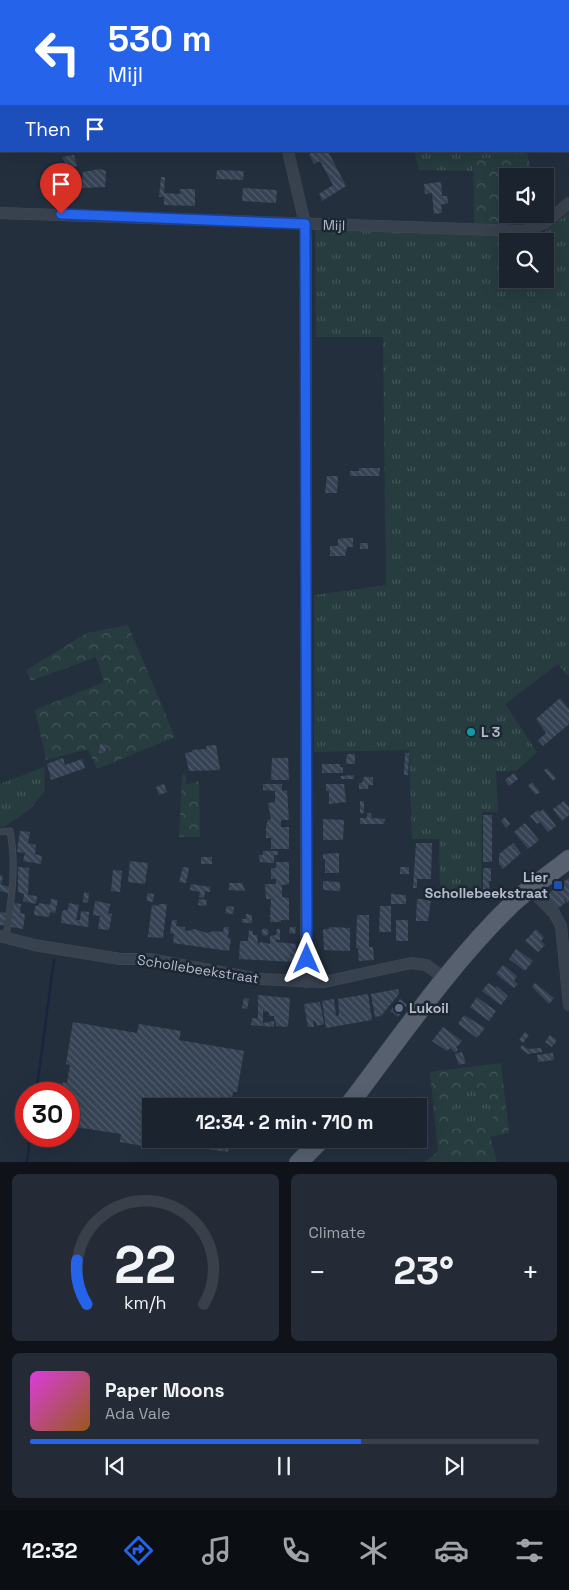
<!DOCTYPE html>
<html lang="en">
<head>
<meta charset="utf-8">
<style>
  :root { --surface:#1b232e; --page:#242b36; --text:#f1f3f6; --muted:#a0a4aa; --line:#39404a; --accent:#2563eb }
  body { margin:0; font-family:"Space Grotesk",sans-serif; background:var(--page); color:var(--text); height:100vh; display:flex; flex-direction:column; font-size:19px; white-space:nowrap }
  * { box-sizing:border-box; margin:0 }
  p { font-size:16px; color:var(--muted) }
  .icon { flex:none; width:28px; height:28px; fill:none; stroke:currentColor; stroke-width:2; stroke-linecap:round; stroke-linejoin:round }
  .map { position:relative; height:1162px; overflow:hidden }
  .panel { display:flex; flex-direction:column; gap:12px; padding:12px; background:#0f1319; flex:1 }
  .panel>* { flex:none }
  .banner { position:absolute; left:0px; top:0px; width:570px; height:152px; box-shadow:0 5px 20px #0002,0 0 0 1px var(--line); background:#2563eb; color:#fff; overflow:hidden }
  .tools { position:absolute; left:499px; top:168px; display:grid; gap:10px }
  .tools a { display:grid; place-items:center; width:55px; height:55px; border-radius:0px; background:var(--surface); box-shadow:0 5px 20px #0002,0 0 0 1px var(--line); font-size:25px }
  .speed { position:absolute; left:15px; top:1082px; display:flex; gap:10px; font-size:25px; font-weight:700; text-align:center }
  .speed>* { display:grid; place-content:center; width:65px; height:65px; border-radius:50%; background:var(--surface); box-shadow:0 5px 20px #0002,0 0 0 1px var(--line); line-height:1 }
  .speed .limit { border:8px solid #d22; background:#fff; color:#111 }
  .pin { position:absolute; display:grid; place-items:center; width:42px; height:42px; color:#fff; margin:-51px -21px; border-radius:50% 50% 50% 0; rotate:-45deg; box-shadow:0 0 5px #0007 }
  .pin .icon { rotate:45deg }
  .me { position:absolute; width:55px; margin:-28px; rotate:0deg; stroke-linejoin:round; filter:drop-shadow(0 0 4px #0008) }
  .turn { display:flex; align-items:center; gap:18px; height:105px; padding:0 25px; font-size:22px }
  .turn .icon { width:65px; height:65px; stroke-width:2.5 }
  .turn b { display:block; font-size:35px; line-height:42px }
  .then { display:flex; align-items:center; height:48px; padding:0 25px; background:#0003; gap:10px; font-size:19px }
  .big { font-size:38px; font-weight:800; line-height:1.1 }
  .panel .tile { flex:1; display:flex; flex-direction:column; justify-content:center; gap:8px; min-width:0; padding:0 18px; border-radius:8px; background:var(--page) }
  .panel .dial { align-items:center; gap:0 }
  .dial svg { height:130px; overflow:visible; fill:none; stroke:var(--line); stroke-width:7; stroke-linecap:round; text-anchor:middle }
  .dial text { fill:var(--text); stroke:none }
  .song { display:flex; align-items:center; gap:15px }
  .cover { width:60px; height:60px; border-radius:8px; background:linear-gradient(135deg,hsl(300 70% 55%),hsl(30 70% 35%)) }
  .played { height:5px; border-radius:2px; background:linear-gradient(90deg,var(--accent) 65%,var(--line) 65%) }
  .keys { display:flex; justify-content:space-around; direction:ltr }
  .heat { display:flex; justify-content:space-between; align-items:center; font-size:28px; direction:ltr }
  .panel .tiles { flex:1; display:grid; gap:12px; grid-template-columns:1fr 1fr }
  .tile:last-child { grid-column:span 2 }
  .trip { position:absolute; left:142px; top:1098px; width:285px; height:50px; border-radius:0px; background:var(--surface); box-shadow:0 5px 20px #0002,0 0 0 1px var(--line); font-weight:800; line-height:50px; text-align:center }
  .dock { display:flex; height:80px; justify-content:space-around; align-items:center; background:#0b0e12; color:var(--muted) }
  .dock .icon { width:35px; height:35px }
  .dock .active { color:var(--accent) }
  .dock b { font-size:22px; color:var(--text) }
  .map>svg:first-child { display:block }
  .grass { fill:url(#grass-tufts); fill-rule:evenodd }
  .forest { fill:url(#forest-crowns); fill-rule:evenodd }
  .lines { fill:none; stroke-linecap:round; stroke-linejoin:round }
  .stream { stroke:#17263c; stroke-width:2.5 }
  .building { fill:url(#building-back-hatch) }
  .service-casing { stroke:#414a57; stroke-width:7 }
  .minor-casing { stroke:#414a57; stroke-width:12 }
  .primary-casing { stroke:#414a57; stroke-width:19 }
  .service { stroke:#38414e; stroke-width:5.5 }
  .minor { stroke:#38414e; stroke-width:11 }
  .primary { stroke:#56606e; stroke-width:18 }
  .route-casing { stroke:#184099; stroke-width:12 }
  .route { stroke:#2563eb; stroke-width:9 }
  .culture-dot { fill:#0f9aa8; stroke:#1d2633; stroke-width:2 }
  .transit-dot { fill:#1a4fb4; stroke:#1d2633; stroke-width:2 }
  .service-dot { fill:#5c6f8a; stroke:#1d2633; stroke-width:2 }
  .labels { text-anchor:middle; stroke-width:5; stroke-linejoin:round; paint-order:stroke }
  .street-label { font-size:14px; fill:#b4bcc9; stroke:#1d2633 }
  .poi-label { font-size:14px; font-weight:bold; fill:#b4bcc9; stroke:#1d2633; text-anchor:start }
</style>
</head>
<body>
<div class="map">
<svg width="569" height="1163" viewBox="0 0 569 1163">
  <defs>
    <pattern id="grass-tufts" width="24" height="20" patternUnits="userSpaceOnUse" patternTransform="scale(1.25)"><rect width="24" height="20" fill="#263c3f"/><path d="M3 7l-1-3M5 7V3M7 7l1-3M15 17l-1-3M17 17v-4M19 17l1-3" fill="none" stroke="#435659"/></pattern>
    <pattern id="forest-crowns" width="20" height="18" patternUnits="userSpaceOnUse" patternTransform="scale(1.25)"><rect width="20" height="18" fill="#263c3f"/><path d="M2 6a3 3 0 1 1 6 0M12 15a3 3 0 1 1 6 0" fill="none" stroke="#435659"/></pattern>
    <pattern id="building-back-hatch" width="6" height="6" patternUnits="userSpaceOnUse" patternTransform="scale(1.25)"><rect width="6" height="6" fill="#364354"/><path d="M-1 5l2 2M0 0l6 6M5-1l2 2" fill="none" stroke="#515c6b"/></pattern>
  </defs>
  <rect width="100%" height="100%" fill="#242f3e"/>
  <g class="grass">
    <polygon points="19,0 168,0 169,1 19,1"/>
    <polygon points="414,151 501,151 499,157 473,160 473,171 419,170"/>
    <path d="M569,212V677L558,664L505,704L537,752L516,771H496L498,812H482L481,896L440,895L439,839H412L409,750L314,752V595L386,585L383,337H316L315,229L538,237ZM508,241H545V279H508Z"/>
    <polygon points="44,767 45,791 29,810 2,828 0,826 0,784"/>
    <polygon points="487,1087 494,1123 453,1129 452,1092"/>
  </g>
  <g class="forest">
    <polygon points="501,151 527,151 532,176 508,176 508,214 539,214 541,221 529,225 474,223 473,160 499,157"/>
    <polygon points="128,625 175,737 97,769 88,749 46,760 35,710 104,682 96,657 31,681 26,670 87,633"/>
    <polygon points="186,774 186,785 199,781 200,837 179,837 182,775"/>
    <path d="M501,1063L509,1133L490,1137L497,1162H425L438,1151L430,1072ZM487,1087L494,1122L454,1129L452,1092Z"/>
  </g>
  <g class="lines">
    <g class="stream">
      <polyline points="36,1094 54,960"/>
      <polyline points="27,1163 30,1136"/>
    </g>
  </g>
  <g class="building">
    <polygon points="315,151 328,151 346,186 322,201 319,194 333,185 320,161 314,164 309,154"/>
    <polygon points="74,155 77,166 68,168 62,157"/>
    <polygon points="100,169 106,171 105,187 82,188 83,172"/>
    <polygon points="217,170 244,171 243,180 216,179"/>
    <polygon points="161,177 165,177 164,193 180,194 180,189 195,189 195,206 164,205 164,197 159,197"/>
    <polygon points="441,182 442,196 447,196 448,203 441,205 442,213 434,214 432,193 425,194 424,184"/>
    <polygon points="243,188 277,190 276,203 242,201"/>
    <polygon points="359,468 380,468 379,476 350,476 350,471 359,471"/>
    <polygon points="327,476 338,476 337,493 325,493"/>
    <polygon points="347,538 353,538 353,547 347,547 345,556 330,556 330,546 338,546 338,539"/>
    <rect x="360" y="543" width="8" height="6"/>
    <polygon points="560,698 569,709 569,724 543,746 538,740 546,733 536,719"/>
    <polygon points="476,727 477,731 474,737 467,738 467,728"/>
    <polygon points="100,744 106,745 105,753 99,753"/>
    <polygon points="216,745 220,770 189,771 185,753 192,752 192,750 207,749 206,746"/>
    <polygon points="405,753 409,753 408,775 404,775"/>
    <polygon points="347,754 355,754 355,764 346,764"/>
    <polygon points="63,758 65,765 82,759 85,768 51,780 47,764"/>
    <polygon points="272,758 288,758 289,780 271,780"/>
    <polygon points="322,764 340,764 340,767 343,767 343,773 322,773"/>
    <polygon points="547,768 556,778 553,781 544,770"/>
    <polygon points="514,773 518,779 509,786 505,780"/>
    <polygon points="354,775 354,779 341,779 341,776"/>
    <polygon points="364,777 373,777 373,785 368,785 368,789 359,789 359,783 362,783"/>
    <polygon points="532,782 540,792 536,795 528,786"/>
    <polygon points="164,784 167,792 159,795 156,787"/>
    <polygon points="263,784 282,784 282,791 287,790 289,820 281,820 281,827 289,827 289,849 271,849 271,838 266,838 266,827 268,820 271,819 268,803 275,802 275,791 263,790"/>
    <polygon points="326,784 344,784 346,802 329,804 329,791 326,791"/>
    <rect x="360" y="801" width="4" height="12"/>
    <polygon points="564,801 569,807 569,815 562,821 553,809"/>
    <polygon points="543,809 556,826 548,832 540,822 537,824 530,816 538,810 540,812"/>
    <polygon points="367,813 371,813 372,818 385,819 384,824 360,824 360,818 367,818"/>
    <rect x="483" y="815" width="9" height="47"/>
    <polygon points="505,817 510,824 506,828 501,821"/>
    <polygon points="323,819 344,820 343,840 323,840"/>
    <polygon points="525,823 539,840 528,849 514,832"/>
    <polygon points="20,831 30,832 28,843 36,845 35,854 42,856 41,864 23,861 25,853 17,852"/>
    <polygon points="416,843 432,843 431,879 417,879 417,888 413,888"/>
    <polygon points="513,843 521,853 503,869 499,864 499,854"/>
    <polygon points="263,851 278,851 278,855 274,855 274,863 260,862 259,855 263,855"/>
    <polygon points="339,853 339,873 325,873 325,859 323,859 323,854"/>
    <rect x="201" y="857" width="11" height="7"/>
    <polygon points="130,861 148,863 145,884 128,882"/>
    <polygon points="276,862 289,862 289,884 282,885 282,897 289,898 289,920 281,920 281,922 270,922 271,899 266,899 265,884 276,884 276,879 271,879 271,868 276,868"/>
    <polygon points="18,867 29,868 28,895 37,896 36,904 23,901 24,894 18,892"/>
    <polygon points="183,867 189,868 186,883 179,882"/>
    <rect x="400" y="867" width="9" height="7"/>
    <polygon points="483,868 491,868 491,881 489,881 490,897 483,897"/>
    <polygon points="113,870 122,871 120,892 111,891"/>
    <polygon points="0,875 3,876 1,885 10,887 9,893 0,891"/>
    <polygon points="569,878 569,901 567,903 564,898 565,903 556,910 545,896"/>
    <polygon points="323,881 340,882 340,891 323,890"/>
    <polygon points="229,883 242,883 245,891 229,890"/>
    <polygon points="191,884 210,887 210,892 205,891 204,898 199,897 200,892 190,890"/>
    <polygon points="84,892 89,893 88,903 83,902"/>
    <polygon points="147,893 154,894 153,902 147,901"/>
    <polygon points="391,894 406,895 406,904 391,904"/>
    <polygon points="51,899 58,900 55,913 50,912 49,917 34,915 35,906 38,906 39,903 50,905"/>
    <polygon points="199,899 207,900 206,906 198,905"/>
    <polygon points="417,899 431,899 428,921 416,921"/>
    <polygon points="95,901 110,904 108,913 112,914 109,930 98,929 100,916 93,915"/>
    <polygon points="14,903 21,904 20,913 25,914 23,929 11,927"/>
    <polygon points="69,903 79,905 76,920 80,920 81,911 89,912 88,927 61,923 62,912 64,910 68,910"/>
    <polygon points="159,904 167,904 163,938 148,937 152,905 159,906"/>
    <polygon points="227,906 234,907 233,914 225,913"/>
    <polygon points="380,906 391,906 391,932 379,932"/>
    <polygon points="0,912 6,913 4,925 0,925"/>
    <polygon points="246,914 252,915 252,923 242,923 242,919 246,919"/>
    <polygon points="357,915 369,915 369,947 373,947 374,960 359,961 358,948 356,948"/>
    <polygon points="172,920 177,920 176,926 185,927 185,930 188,931 194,929 207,933 214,931 223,932 224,927 229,927 228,938 231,938 229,951 173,943 174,934 170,933"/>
    <rect x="396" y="920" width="12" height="21"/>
    <polygon points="290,927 296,927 295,934 289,933"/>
    <polygon points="329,927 350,928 350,951 324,950 323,929 329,929"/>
    <circle cx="265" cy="932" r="3.5"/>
    <polygon points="277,929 280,929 280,940 276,939 276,942 296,944 295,962 239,959 240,941 248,941 249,930 253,931 253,935 257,935 258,944 261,942 270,944 270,936 276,935"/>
    <polygon points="536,929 544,937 541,941 545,945 538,952 525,941"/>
    <polygon points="516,949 533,961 525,971 509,959"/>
    <polygon points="503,965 517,976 514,981 518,984 514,988 496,974"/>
    <polygon points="488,983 496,988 497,986 508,996 501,1005 482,991"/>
    <polygon points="535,983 554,998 549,1004 532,987"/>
    <polygon points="398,989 399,994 381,1016 375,1017 371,994"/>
    <polygon points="368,994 372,1020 326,1028 322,1001 334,999 336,1016 339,1015 338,999"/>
    <polygon points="258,995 290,998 288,1027 276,1026 274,1016 269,1016 269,1012 263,1011 263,1023 274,1021 274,1027 251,1025 252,1018 258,1019"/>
    <polygon points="477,997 496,1011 489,1021 470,1007"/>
    <polygon points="244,998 249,999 247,1009 242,1008"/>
    <polygon points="400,999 407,1005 398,1017 390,1011"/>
    <polygon points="320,1002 324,1024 317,1026 315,1021 313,1021 314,1027 308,1027 304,1004"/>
    <polygon points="464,1015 485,1028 477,1038 458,1024"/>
    <polygon points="73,1022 137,1033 139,1024 181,1031 179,1040 244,1051 237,1092 233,1092 231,1106 151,1106 151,1139 230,1139 228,1152 162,1142 161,1149 120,1142 121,1134 69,1126 69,1094 61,1094 63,1082 67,1083 70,1065 66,1064"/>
    <polygon points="443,1027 462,1041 456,1048 458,1049 456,1053 450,1048 447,1051 432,1041"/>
    <polygon points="525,1032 529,1035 523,1043 519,1040"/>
    <polygon points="550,1035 557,1040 552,1047 545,1042"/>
    <polygon points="522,1045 528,1049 541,1048 542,1052 528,1054 520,1048"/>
    <polygon points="462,1052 466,1063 459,1065 455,1054"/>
    <polygon points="553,1053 554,1060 538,1062 537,1055"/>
  </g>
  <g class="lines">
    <defs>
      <path id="service" d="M0,832L10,831C17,867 11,901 6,937"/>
      <g id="minor">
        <polyline points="252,0 252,1"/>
        <polyline points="288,151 305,224 306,240 306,982"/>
        <polyline points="0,213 526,231 545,223 569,203"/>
        <polyline points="530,889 554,913 561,926 569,1005"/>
        <polyline points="0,936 34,945 120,959 149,959 260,979 324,982 411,963 426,965 446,979"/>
      </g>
      <g id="primary">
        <path d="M348,1106C400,1038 450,964 512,904C529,888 550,874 569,859"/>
        <polyline points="298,1163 322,1139"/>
      </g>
    </defs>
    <use href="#service" class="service-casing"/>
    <use href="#minor" class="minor-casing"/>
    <use href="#primary" class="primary-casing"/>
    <use href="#service" class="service"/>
    <use href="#minor" class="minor"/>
    <use href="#primary" class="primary"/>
  </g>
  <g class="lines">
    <defs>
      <polyline id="route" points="61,214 305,224 307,959"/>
    </defs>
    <use href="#route" class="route-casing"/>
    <use href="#route" class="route"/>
  </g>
  <circle class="culture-dot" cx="471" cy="732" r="5"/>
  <rect class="transit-dot" x="553" y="880" width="10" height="10" rx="2.5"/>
  <circle class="service-dot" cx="399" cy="1008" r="5"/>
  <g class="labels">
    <g class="street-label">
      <text transform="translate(334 225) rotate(1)" y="5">Mijl</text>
      <text transform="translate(198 969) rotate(9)" y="5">Schollebeekstraat</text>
    </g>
    <g class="poi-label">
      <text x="481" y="737">L 3</text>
      <text x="548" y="882" text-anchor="end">Lier<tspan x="548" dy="16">Schollebeekstraat</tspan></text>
      <text x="409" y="1013">Lukoil</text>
    </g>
  </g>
</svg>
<div class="tools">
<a><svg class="icon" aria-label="sound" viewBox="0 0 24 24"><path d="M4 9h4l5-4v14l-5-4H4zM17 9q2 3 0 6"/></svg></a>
<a><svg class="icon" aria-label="search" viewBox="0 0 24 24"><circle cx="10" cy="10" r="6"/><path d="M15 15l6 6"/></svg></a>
</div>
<div class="speed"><div class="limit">30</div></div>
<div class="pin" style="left:61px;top:214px;background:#d93025"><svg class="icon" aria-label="arrive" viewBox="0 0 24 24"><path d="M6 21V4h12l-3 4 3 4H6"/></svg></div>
<svg class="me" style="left:307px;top:959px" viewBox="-20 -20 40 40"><path d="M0-17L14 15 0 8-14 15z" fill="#2563eb" stroke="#fff" stroke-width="4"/></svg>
<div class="trip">12:34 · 2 min · 710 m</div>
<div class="banner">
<div class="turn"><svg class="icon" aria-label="left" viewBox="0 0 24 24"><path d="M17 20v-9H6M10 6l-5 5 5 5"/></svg><div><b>530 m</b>Mijl</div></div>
<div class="then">Then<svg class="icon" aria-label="arrive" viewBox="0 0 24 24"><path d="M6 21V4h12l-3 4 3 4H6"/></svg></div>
</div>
</div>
<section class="panel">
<div class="tiles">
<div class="tile dial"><svg viewBox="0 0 100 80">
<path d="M14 69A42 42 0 1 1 86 69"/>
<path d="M14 69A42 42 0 0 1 8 42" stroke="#2563eb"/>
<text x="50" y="56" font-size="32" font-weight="700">22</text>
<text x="50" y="72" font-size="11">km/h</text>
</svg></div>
<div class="tile"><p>Climate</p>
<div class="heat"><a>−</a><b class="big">23°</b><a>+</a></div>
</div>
<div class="tile">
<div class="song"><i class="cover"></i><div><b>Paper Moons</b><p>Ada Vale</p></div></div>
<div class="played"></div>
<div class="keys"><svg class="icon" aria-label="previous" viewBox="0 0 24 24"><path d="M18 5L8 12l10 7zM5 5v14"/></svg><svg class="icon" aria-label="pause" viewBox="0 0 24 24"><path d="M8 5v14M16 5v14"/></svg><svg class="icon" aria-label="next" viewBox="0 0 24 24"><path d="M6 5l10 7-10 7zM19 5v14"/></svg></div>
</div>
</div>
</section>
<nav class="dock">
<b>12:32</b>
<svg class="icon active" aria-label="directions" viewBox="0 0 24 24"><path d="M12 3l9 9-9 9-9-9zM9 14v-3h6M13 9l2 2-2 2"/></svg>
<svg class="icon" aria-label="music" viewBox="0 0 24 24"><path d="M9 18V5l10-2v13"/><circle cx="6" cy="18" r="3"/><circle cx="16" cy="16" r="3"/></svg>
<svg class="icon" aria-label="phone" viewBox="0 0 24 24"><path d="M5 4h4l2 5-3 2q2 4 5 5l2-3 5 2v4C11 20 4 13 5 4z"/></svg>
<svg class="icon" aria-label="climate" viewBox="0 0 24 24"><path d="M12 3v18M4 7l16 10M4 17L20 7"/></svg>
<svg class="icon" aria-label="car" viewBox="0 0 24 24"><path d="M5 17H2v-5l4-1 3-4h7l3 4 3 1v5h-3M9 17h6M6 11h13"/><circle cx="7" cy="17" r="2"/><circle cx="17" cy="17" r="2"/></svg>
<svg class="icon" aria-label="filters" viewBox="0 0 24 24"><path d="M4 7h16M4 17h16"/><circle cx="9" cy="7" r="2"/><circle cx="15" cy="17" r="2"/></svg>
</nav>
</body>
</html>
